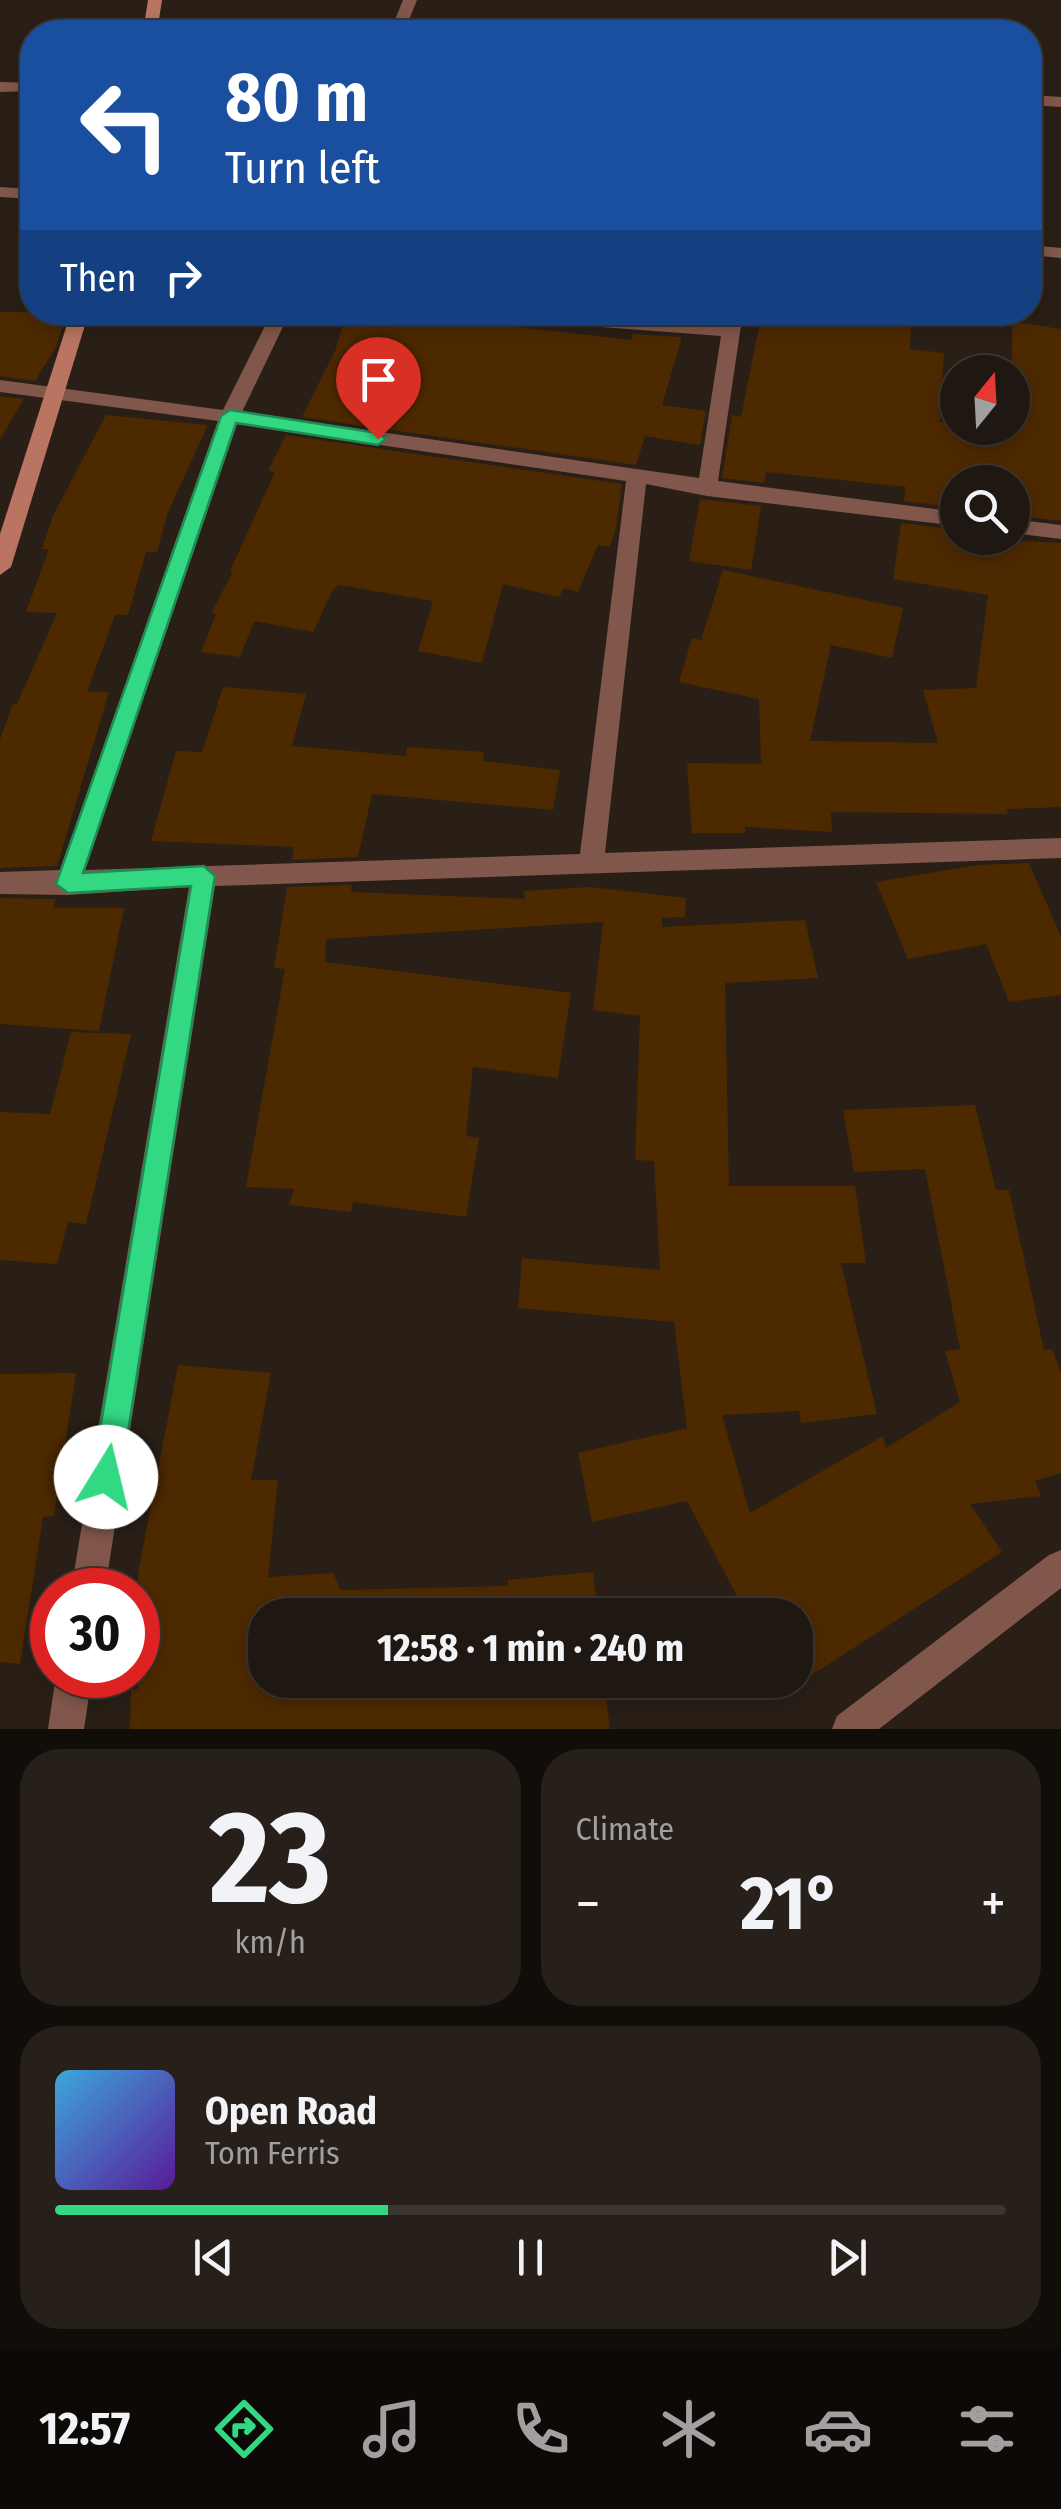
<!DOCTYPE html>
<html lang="en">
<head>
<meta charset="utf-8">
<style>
  :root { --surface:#1f1711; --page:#27201a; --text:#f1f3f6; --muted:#a19f9f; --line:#3c3631; --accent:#32d882 }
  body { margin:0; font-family:"Fira Sans Condensed",sans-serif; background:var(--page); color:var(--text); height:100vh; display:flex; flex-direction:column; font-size:38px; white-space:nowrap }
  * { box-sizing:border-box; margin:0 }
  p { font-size:32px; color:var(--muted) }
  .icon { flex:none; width:55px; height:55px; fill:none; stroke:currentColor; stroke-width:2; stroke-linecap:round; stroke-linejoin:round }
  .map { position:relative; height:1729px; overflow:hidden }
  .sheet { display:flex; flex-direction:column; gap:20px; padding:20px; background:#110d09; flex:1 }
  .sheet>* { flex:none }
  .banner { position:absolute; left:20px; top:20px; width:1022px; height:305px; border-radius:40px; box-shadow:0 5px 15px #0003,0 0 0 2px var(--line); background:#1a4fa0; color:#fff; overflow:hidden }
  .needle { width:65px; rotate:18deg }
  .fabs { position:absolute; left:940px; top:355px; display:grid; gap:20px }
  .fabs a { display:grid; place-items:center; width:90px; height:90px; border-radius:50%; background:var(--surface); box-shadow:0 5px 15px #0003,0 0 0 2px var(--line); font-size:50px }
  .speed { position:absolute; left:30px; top:1568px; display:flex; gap:20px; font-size:50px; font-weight:700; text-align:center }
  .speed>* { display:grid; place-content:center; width:130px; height:130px; border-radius:50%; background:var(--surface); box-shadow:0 5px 15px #0003,0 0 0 2px var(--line); line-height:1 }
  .speed .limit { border:15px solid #d22; background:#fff; color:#111 }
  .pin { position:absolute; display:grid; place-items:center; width:85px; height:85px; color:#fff; margin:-102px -42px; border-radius:50% 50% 50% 0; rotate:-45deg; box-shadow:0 0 10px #0007 }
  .pin .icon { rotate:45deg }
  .me { position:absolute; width:110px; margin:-55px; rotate:9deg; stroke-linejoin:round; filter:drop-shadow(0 0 8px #0008) }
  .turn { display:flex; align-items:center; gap:35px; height:210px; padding:0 40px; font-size:45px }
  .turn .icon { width:130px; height:130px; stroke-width:2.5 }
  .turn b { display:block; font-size:70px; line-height:85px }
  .then { display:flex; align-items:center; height:95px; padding:0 40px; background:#0003; gap:20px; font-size:38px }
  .big { font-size:75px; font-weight:700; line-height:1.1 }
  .sheet .tile { flex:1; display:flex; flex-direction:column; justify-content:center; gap:15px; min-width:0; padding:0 35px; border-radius:40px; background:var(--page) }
  .sheet .dial { align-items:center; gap:0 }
  .dial b { font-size:130px; line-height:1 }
  .song { display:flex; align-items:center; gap:30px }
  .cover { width:120px; height:120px; border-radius:15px; background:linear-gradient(135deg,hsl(200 70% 55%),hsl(270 70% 35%)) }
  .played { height:10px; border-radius:5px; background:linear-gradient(90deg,var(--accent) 35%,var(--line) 35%) }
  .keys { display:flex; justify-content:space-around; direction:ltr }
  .heat { display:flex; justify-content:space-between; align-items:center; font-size:55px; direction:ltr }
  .sheet .tiles { flex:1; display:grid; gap:20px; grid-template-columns:1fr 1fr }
  .tile:last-child { grid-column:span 2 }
  .trip { position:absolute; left:248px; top:1598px; width:565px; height:100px; border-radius:40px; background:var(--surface); box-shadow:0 5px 15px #0003,0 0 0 2px var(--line); font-weight:700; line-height:100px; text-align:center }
  .menu { display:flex; height:160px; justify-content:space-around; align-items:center; background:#0c0907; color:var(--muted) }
  .menu .icon { width:70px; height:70px }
  .menu .selected { color:var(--accent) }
  .menu b { font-size:45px; color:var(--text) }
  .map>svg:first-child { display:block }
  .building { fill:#4d2900 }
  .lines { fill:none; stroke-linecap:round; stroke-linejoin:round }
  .street { fill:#82574b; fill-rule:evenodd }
  .secondary { fill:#b97562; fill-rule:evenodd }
  .route { fill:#32d882; stroke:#208c54; stroke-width:2.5 }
</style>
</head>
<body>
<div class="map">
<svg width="1061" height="1729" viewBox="0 0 1061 1729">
  <rect width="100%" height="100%" fill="#291f17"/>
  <g class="building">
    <polygon points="0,312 67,312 56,347 35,381 0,376"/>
    <polygon points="347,312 457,315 468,321 631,340 633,334 682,337 662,405 706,411 700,445 645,436 636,465 302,417 335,351"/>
    <polygon points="762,312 911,312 910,349 944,353 940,422 958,424 958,428 1012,430 1012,321 1061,329 1061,521 1012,515 1012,482 958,482 958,508 904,501 906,487 766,472 764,483 722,478 732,415 741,417"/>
    <polygon points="0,396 24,399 0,439"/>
    <polygon points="106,415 208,425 168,512 157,552 146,552 128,615 115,615 87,692 109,692 57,866 0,868 0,740 13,703 17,704 57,613 26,612 49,549 42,549 53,516"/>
    <polygon points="286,435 622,484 616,528 610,547 598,545 578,592 564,588 559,597 503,584 482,663 418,651 433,601 340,585 334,588 313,632 254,621 240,657 201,652 216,614 211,613 233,572 230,571 275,472 268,471"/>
    <polygon points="700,499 761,506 751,570 689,561"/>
    <polygon points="901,523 958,530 958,538 1061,543 1061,807 1006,809 1008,814 831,812 832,832 745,827 745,833 692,833 687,763 761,764 759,699 679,682 692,638 701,640 723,570 903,608 892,658 831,645 810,741 938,743 923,690 976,688 988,595 893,579"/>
    <polygon points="223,687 306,694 292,746 406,756 407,747 484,752 483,761 560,770 553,810 372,794 358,857 292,860 294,847 151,841 176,751 202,752"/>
    <polygon points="1029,863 1061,937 1061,995 1009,1002 986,944 908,959 876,882 977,865"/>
    <polygon points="352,885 351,892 423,895 525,899 524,891 590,887 686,898 685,917 662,918 662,927 805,920 818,978 725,983 729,1186 855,1186 866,1263 841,1263 877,1414 801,1423 799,1411 722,1415 750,1513 883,1436 886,1448 960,1402 945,1351 960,1349 925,1169 854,1172 843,1110 975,1105 996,1190 1009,1190 1044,1350 1052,1349 1061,1372 1061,1473 1035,1481 1041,1496 970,1504 1002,1552 787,1691 781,1680 795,1680 795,1615 747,1615 687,1501 592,1522 578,1453 687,1428 674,1322 518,1308 522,1258 660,1270 654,1161 635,1160 640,1016 593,1010 603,922 326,939 325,962 571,993 558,1078 473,1067 466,1136 479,1138 466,1217 353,1202 351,1212 289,1205 294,1189 246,1187 285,969 274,968 287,887"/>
    <polygon points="0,898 56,899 53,908 124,908 99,1031 0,1024"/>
    <polygon points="71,1032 131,1034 86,1224 68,1222 57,1264 0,1260 0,1112 50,1114"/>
    <polygon points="178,1365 271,1373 251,1480 278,1480 268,1577 333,1573 341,1590 508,1586 508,1580 593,1572 598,1615 265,1615 265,1680 604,1680 610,1729 130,1729 131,1690 138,1689 138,1574"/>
    <polygon points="76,1373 54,1516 43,1517 20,1664 0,1662 0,1374"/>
  </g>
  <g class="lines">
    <g class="street">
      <polygon points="403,0 417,0 404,32 390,32"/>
      <polygon points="0,82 32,83 32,91 0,92"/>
      <polygon points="1030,95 1061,97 1061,107 1030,105"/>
      <polygon points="0,187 32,189 32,199 0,197"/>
      <polygon points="1030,245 1061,248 1061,258 1030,255"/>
      <path d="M272,312H290L242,412L699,478L721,336L468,317L459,312H551L723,325L725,312H743L718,481L958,512V526L707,496L646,484L605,853L1061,838V858L215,886L105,1590H71L189,887L68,895L0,894V872L60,870L218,421L0,392V380L223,410ZM237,424L626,481L580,854L85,870Z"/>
      <polygon points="1012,519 1061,525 1061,539 1012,533"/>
      <polygon points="1061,1550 1061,1588 879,1729 832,1729 837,1716 1049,1555"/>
      <polygon points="56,1675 92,1675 84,1729 48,1729"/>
    </g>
    <g class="secondary">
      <polygon points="148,0 162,0 157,32 143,32"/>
      <polygon points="71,312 89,312 11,567 0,575 0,534"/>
    </g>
  </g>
  <polygon class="route" points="230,410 378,433 386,439 378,445 236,423 83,873 204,866 215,876 121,1477 117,1488 106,1492 96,1488 92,1477 191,886 68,893 56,884 221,416"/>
</svg>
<div class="fabs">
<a><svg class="needle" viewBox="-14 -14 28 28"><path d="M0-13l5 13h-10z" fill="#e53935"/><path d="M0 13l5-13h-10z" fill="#a19f9f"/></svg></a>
<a><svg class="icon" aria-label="search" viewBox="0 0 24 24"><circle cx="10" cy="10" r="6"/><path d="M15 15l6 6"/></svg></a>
</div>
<div class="speed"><div class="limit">30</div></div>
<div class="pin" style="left:378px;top:439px;background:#d93025"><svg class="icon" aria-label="arrive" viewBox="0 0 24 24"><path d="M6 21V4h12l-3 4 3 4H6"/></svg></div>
<svg class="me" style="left:106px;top:1477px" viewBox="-20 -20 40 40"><circle r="19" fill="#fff"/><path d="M0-13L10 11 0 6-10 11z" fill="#32d882"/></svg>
<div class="trip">12:58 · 1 min · 240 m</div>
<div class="banner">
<div class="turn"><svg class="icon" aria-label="left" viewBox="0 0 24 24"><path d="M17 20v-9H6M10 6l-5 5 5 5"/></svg><div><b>80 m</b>Turn left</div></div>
<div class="then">Then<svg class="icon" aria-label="right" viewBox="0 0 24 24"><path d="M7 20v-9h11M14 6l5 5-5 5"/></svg></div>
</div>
</div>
<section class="sheet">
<div class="tiles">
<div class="tile dial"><b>23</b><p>km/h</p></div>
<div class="tile"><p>Climate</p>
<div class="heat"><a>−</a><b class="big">21°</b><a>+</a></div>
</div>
<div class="tile">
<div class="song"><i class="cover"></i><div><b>Open Road</b><p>Tom Ferris</p></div></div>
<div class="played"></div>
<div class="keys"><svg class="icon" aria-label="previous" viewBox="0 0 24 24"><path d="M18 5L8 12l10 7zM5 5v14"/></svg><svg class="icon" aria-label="pause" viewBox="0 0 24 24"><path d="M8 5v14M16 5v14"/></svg><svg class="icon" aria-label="next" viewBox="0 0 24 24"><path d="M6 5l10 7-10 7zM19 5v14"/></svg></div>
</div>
</div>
</section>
<nav class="menu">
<b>12:57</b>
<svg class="icon selected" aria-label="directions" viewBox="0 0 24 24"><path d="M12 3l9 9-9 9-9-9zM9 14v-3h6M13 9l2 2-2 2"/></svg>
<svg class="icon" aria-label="music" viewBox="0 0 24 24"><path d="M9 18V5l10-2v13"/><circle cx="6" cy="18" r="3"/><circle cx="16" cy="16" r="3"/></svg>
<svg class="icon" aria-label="phone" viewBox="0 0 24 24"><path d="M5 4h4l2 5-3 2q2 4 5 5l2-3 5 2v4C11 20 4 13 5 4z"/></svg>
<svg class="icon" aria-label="climate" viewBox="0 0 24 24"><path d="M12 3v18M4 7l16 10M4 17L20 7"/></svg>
<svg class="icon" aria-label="car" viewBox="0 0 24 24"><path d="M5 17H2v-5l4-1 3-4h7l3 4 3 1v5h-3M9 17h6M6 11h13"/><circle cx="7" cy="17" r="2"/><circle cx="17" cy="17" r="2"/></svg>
<svg class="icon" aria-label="filters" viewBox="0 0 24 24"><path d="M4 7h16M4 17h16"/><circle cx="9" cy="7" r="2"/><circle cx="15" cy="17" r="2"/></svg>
</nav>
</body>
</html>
